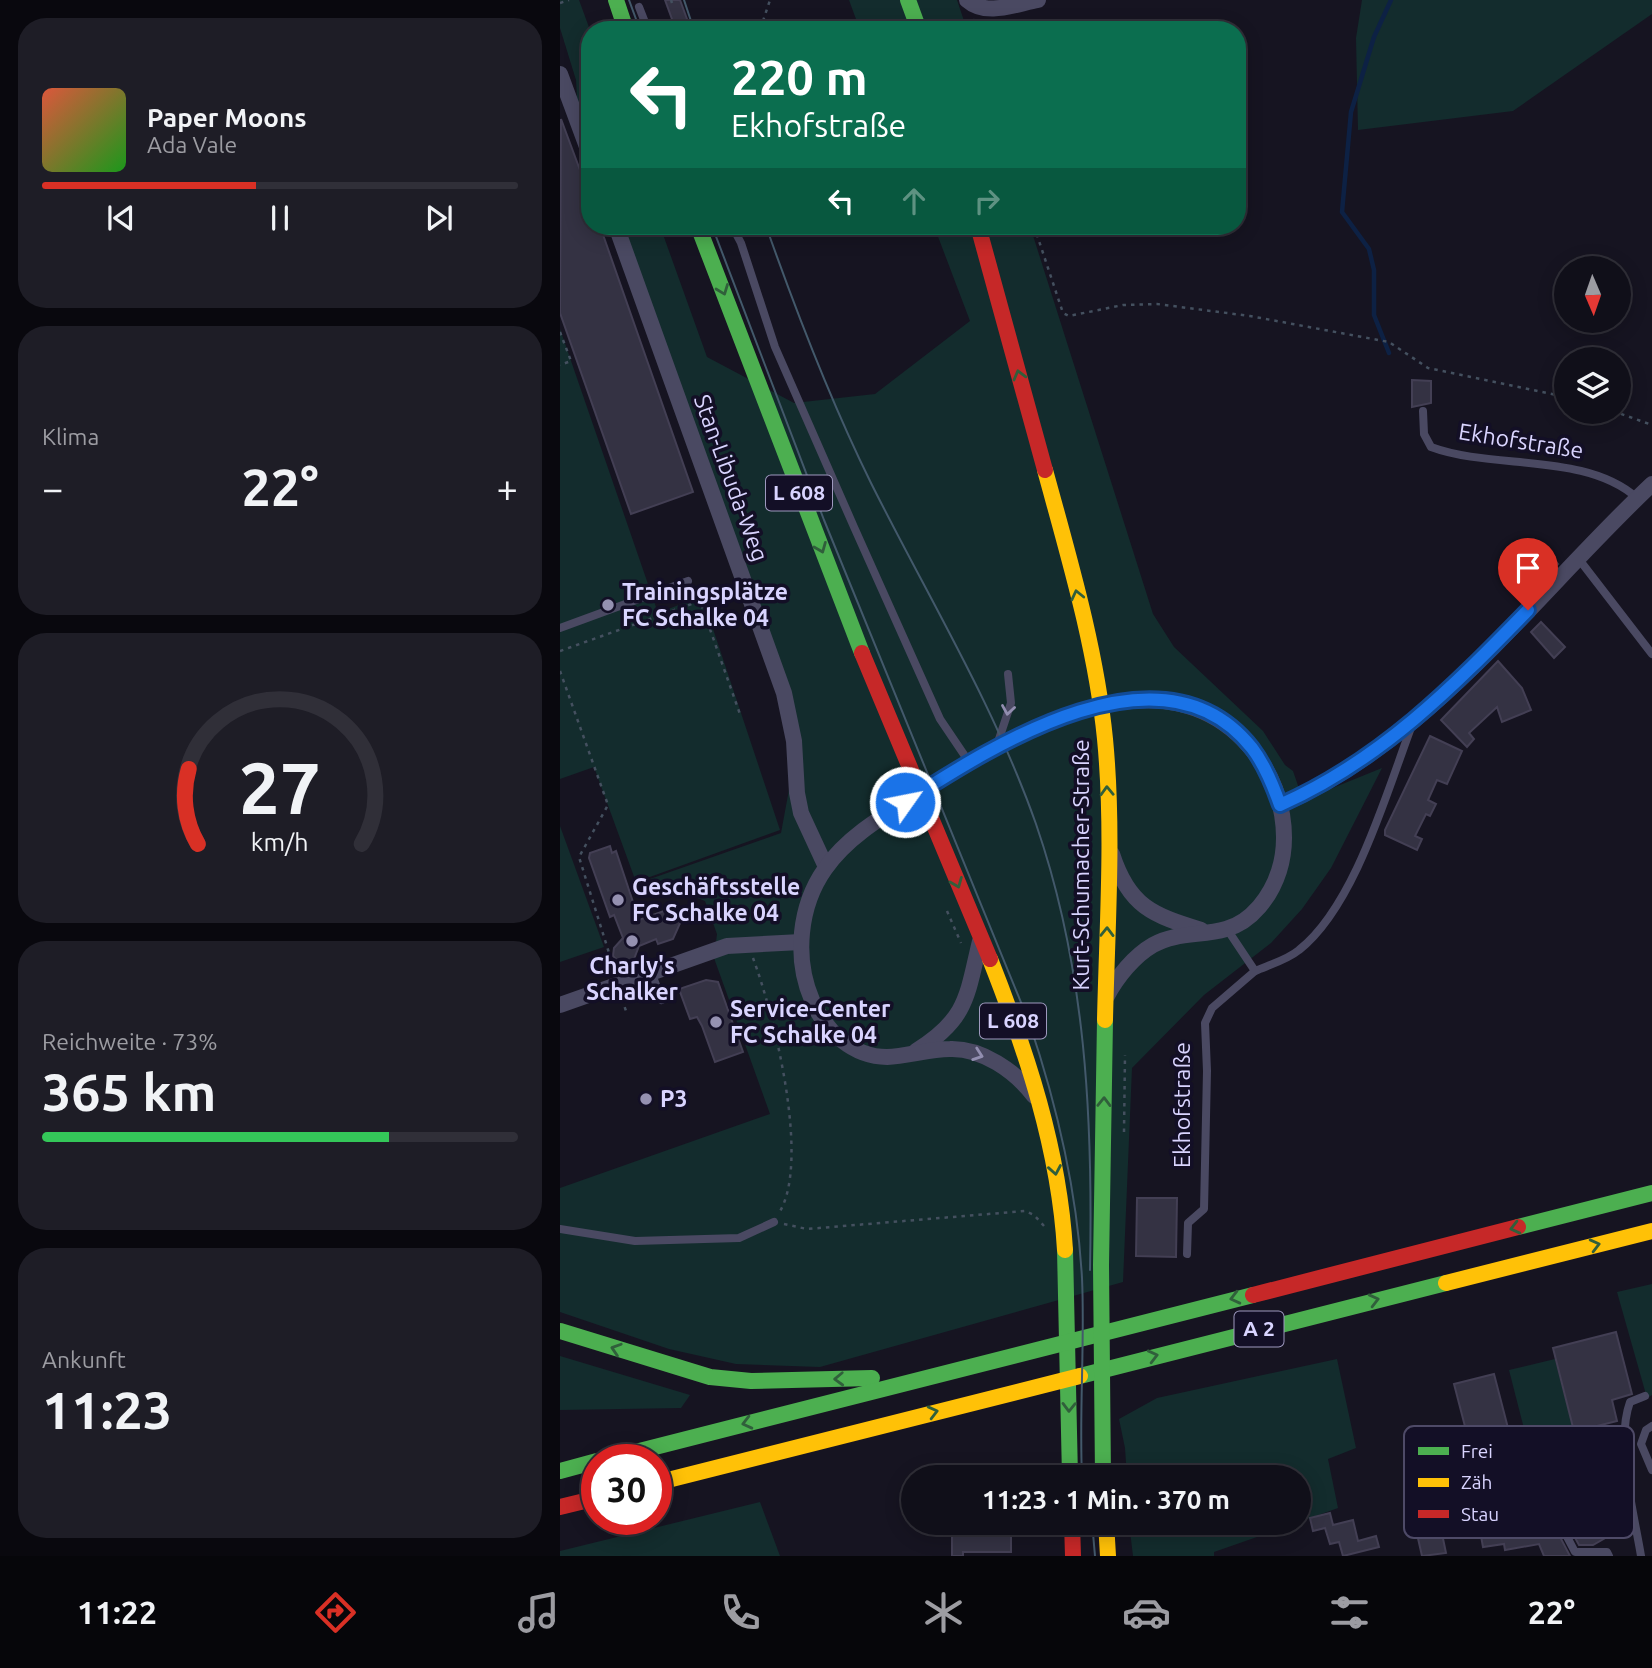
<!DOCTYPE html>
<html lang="de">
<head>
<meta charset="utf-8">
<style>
  :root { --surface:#100f19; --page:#1e1d26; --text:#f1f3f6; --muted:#9c9ca2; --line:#302f38; --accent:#d93025 }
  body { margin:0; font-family:Ubuntu,sans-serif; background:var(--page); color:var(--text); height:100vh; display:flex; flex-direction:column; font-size:26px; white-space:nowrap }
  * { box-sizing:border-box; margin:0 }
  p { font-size:23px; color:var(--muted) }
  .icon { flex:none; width:38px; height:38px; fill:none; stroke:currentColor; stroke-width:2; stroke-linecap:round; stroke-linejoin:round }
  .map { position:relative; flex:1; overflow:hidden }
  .details { display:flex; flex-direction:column; gap:18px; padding:18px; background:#09080e; width:560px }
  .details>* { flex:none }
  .guide { position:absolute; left:21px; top:21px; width:665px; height:214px; border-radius:28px; box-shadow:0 4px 18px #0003,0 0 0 2px var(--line); background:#0b6e4f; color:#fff; overflow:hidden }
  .needle { width:46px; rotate:178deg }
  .buttons { position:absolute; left:994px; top:256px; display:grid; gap:14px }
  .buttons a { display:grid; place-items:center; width:77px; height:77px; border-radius:50%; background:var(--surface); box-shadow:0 4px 18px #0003,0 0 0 2px var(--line); font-size:35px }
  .speed { position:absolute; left:21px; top:1444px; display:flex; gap:14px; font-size:35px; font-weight:700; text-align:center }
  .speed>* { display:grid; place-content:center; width:91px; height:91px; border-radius:50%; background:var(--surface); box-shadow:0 4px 18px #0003,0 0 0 2px var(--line); line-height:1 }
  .speed .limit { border:10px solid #d22; background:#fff; color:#111 }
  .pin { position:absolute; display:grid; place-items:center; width:60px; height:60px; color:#fff; margin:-72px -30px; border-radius:50% 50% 50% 0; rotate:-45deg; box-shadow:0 0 7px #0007 }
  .pin .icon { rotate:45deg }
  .me { position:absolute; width:77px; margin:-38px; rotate:57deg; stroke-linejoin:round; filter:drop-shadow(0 0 5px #0008) }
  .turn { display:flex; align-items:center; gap:24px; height:147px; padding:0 35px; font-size:32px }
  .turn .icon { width:91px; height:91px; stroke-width:2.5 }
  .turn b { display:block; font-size:49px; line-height:60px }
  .lanes { display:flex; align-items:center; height:66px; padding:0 35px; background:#0003; justify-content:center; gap:35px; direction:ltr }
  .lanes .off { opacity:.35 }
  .big { font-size:52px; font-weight:600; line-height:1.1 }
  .details .tile { flex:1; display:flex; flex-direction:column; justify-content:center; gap:10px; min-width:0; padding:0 24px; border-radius:28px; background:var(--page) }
  .details .dial { align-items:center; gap:0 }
  .dial svg { height:182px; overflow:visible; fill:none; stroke:var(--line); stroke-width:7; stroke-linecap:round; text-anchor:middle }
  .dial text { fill:var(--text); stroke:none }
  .song { display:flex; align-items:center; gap:21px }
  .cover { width:84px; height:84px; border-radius:10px; background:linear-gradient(135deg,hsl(10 70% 55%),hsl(120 70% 35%)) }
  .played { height:7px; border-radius:4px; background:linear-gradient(90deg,var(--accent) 45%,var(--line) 45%) }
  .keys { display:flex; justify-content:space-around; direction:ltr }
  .heat { display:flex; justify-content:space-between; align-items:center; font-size:38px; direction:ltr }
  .charge { height:10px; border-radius:5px; background:linear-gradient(90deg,#34c759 73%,var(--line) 0) }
  .trip { position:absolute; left:341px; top:1465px; width:410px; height:70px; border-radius:35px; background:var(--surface); box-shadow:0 4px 18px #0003,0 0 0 2px var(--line); font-weight:600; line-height:70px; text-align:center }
  .menu { display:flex; height:112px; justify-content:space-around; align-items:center; background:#06060a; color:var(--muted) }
  .menu .icon { width:49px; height:49px }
  .menu .on { color:var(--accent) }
  .menu b { font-size:32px; color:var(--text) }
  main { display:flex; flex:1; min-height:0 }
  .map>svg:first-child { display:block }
  .green { fill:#132c2d }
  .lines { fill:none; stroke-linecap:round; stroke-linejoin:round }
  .stream { stroke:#0d2144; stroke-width:4.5 }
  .building { fill:#343243; stroke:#433f54; stroke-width:2 }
  .path { stroke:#44505f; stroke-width:2.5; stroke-dasharray:3.5 5; stroke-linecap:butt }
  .lane { stroke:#4a4962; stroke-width:8 }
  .street { stroke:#4a4962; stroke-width:16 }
  .fast { stroke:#4caf50; stroke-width:16 }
  .slow { stroke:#ffc107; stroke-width:16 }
  .jam { stroke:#c62828; stroke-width:16 }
  .tram { stroke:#43596b; stroke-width:2 }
  .oneway { stroke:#305f3b }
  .oneway2 { stroke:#928eb0 }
  .route-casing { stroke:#114b97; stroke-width:18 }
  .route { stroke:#1a73e8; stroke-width:12 }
  .poi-dot { fill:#9591b1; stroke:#130f26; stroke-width:2.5 }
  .labels { text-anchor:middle; stroke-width:7; stroke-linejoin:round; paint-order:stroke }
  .shield { fill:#130f26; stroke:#9e99be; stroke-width:2 }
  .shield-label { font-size:21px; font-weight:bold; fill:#d9d4ff }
  .street-label { font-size:23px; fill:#d9d4ff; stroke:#130f26 }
  .poi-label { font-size:23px; font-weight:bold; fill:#d9d4ff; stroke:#130f26; text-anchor:start }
  .key { fill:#130f26; stroke:#4e4a67; stroke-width:2 }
  .key-label { font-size:19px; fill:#d9d4ff }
</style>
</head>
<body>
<main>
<section class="details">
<div class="tile">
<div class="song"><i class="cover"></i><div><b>Paper Moons</b><p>Ada Vale</p></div></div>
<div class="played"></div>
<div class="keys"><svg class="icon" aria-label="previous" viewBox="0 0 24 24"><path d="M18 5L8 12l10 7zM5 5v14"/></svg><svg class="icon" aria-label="pause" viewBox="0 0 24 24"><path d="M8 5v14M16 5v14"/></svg><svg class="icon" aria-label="next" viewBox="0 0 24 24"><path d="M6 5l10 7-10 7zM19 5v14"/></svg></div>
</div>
<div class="tile"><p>Klima</p>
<div class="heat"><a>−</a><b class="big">22°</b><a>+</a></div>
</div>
<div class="tile dial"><svg viewBox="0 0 100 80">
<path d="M14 69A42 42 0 1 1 86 69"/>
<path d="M14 69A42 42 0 0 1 10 36" stroke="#d93025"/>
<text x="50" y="56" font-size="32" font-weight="700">27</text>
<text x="50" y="72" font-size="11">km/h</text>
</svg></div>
<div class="tile"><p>Reichweite · 73%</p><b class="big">365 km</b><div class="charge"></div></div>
<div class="tile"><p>Ankunft</p><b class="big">11:23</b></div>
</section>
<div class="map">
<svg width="1092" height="1556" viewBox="0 0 1092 1556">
  <rect width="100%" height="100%" fill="#161421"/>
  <g class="green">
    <polygon points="0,0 19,0 30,30 30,148 18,115 16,80 0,28"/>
    <polygon points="289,0 397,0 407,30 300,30"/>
    <polygon points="802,0 1092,0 1092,14 953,111 798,130 796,38"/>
    <polygon points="58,226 100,226 147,357 234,403 315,394 410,321 374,226 470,226 593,614 614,647 703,731 725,765 733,771 743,800 822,768 771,868 742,909 711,943 644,995 572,1068 563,1282 260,1367 176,1364 109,1349 0,1312 0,1188 210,1114 154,958 157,934 145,901 90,879 221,833 233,768 232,718"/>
    <polygon points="0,329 98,613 142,596 220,830 76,882 34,767 0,779"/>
    <polygon points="0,826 44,947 0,962"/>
    <polygon points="1092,1284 1092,1395 1087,1398 1057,1292"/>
    <polygon points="0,1356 130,1395 121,1408 0,1410"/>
    <polygon points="777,1359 796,1448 768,1459 778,1508 739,1522 738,1477 567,1477 565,1448 559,1419 597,1398"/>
    <polygon points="995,1359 1017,1444 971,1456 949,1370"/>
    <polygon points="200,1502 220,1556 0,1556 0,1551"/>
    <polygon points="569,1523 569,1522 737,1523 654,1552 654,1556 573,1556"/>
  </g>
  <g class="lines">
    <polyline class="stream" points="829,353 814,315 814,270 809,249 782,212 791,112 814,37 831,0"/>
  </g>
  <g class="building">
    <polygon points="105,0 120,0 131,30 116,30"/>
    <polygon points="1,119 30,197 30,226 40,226 133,492 71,514 0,313"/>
    <polygon points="852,380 871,381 871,403 852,407"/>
    <polygon points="978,544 998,564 984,578 965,557"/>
    <polygon points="981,622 1005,647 994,658 971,632"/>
    <polygon points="938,661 962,688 971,710 942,722 937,707 909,733 914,739 907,747 881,720"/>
    <polygon points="870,736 902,751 887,784 877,780 868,800 876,804 870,816 866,814 855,836 862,839 857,850 825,835 825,830"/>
    <polygon points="50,846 52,853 56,851 79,920 115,907 121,921 113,939 98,944 96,939 79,946 74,959 66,964 59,963 53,956 54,948 63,938 54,915 50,917 29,858 30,853"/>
    <polygon points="146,980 158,982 183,1052 155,1062 142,1026 137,1017 130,1019 119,989"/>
    <polygon points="577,1198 617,1198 616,1257 576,1256"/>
    <polygon points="1056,1332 1072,1394 1052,1400 1057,1421 1029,1428 1040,1467 1025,1475 993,1348"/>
    <polygon points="934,1374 955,1455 915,1465 894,1384"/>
    <polygon points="1020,1485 1045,1527 1068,1525 1033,1545 1019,1545 1000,1510 1004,1509 998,1498"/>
    <polygon points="969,1487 974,1515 987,1512 1010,1556 984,1556 979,1544 945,1550 944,1544 923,1547 919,1525 913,1525 910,1510 945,1504 946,1491"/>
    <polygon points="770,1513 773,1525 793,1520 798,1541 816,1536 819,1547 783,1556 779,1542 770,1544 765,1528 753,1531 750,1518"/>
    <polygon points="392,1522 451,1522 451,1552 403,1552 403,1556 392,1556"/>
    <polygon points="881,1529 886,1553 862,1556 857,1534"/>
  </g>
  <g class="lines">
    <g class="path">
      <polyline points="111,0 112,3"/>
      <polyline points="0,3 9,0"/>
      <polyline points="413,19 415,30"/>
      <polyline points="203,21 210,0"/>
      <polyline points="474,226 503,313 509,316 563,305 597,304 690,316 829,342 868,368 1006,397"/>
      <polyline points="0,332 11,361 0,365"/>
      <polyline points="1053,411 1092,425"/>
      <polyline points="0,651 140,601 181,717"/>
      <polyline points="0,671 48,805 19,857 55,972"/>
      <polyline points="387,911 401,943"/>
      <path d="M193,958C214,1014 251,1162 219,1213"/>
      <polyline points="62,999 67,1014"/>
      <polyline points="564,1132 565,1055"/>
      <polyline points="224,1224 247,1229 465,1211 474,1215 484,1226"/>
    </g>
    <g class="lane">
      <polyline points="79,7 88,30"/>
      <polyline points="172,226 181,243 215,347 294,527 380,719 409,762"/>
      <path d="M863,411L864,434L871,447C933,470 1026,452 1077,498"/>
      <polyline points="1018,558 1092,654"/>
      <polyline points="0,628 128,581"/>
      <polyline points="437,745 451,703 448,674"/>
      <path d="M695,971C709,965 727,960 739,950C795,906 827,791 852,725"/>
      <polyline points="91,972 102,1000"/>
      <polyline points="0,1229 75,1241 179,1238 214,1222"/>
      <polyline points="627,1254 628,1223 644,1209 647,1071 645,1023 652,1008 695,971 667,929"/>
      <polyline points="1092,1426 1086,1430 1081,1444 1092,1470"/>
      <polyline points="983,1491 1015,1552 1047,1552 1049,1556"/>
      <path d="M1081,1556C1074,1513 1055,1443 1070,1402L1085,1396"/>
    </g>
    <g class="street">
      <path d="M407,0C426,17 456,4 478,0"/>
      <polyline points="0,74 30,155"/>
      <polyline points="56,226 224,693 234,741 237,793 241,813 266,867"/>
      <path d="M721,805C873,738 973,596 1092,484"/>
      <path d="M552,854C569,907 593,915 641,930"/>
      <polyline points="0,1005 167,946 241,942"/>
      <path d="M356,1051C408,1019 407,995 420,941"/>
      <path d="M474,1096C455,1071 422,1048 390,1049C369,1049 348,1056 327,1057C293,1057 265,1031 252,1000C234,958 239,906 265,869C288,835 330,812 363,791C458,729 618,637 702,763C722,793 730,836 719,871C711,896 692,922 666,929C642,936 616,932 593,945C574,956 557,977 547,996"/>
    </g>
    <g class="fast">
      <polyline points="56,0 66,30"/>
      <polyline points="348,0 359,30"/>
      <polyline points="138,226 302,653"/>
      <polyline points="958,1227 1092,1193"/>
      <polyline points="505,1250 510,1477"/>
      <polyline points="0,1331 150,1377 191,1381 312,1378"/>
      <polyline points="520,1376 886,1283"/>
      <polyline points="44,1460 693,1295"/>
      <polyline points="0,1471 37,1461"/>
      <polyline points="543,1477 541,1265 545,1020"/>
    </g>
    <g class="slow">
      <path d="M485,470C509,558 536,648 545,739C554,832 547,927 545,1020"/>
      <path d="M430,959C467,1053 499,1149 505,1250"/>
      <polyline points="886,1283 1092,1231"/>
      <polyline points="96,1483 520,1376"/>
      <polyline points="546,1522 548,1556"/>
    </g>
    <g class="jam">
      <polyline points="418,226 485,470"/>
      <polyline points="302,653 430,959"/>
      <polyline points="693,1295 958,1227"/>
      <polyline points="0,1507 37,1498"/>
      <polyline points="512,1522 513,1556"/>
    </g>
    <g class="tram">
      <polyline points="69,0 80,30"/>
      <polyline points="124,0 134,30"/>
      <path d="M152,226L264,520L469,1022C497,1105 517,1189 522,1278C525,1344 519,1411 522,1477"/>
      <path d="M206,226C237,314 270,400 311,483C368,597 434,705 476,824C526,969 533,1119 530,1270"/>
      <polyline points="532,1522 535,1556"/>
    </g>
  </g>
  <defs><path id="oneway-chevron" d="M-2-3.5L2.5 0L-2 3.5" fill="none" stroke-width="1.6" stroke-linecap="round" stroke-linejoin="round" transform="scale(1.75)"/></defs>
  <g class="oneway">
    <use href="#oneway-chevron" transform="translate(163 290) rotate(69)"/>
    <use href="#oneway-chevron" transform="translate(459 375) rotate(-105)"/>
    <use href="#oneway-chevron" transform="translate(261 548) rotate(68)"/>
    <use href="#oneway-chevron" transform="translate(517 595) rotate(-103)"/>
    <use href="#oneway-chevron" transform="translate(547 791) rotate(-92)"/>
    <use href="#oneway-chevron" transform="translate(397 883) rotate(68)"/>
    <use href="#oneway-chevron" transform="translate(547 932) rotate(-89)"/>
    <use href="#oneway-chevron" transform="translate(544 1102) rotate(-89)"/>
    <use href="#oneway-chevron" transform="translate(495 1170) rotate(80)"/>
    <use href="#oneway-chevron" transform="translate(955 1228) rotate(166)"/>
    <use href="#oneway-chevron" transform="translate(1035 1245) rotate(-14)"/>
    <use href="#oneway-chevron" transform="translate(675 1298) rotate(166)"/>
    <use href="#oneway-chevron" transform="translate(814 1300) rotate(-14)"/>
    <use href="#oneway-chevron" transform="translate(56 1349) rotate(-162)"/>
    <use href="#oneway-chevron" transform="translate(593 1356) rotate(-14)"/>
    <use href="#oneway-chevron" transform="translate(279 1379) rotate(178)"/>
    <use href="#oneway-chevron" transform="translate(509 1407) rotate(91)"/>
    <use href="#oneway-chevron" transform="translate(373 1412) rotate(-14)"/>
    <use href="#oneway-chevron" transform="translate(187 1423) rotate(166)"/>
  </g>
  <g class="oneway2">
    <use href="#oneway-chevron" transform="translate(448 710) rotate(99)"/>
    <use href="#oneway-chevron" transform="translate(418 1055) rotate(19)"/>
  </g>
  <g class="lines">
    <defs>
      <path id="route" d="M345,802C434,745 603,636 692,748C705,765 713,785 720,805C821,760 892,688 968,610"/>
    </defs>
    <use href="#route" class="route-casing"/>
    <use href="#route" class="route"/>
  </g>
  <g class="poi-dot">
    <circle cx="48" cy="605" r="7"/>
    <circle cx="58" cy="900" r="7"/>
    <circle cx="72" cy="941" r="7"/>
    <circle cx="156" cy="1022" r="7"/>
    <circle cx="86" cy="1099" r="7"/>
  </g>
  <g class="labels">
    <g class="shield">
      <rect x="206" y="475.5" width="66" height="35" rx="5"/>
      <rect x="420" y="1003.5" width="66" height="35" rx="5"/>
      <rect x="674.5" y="1311.5" width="49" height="35" rx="5"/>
    </g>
    <g class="shield-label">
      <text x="239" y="500">L 608</text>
      <text x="453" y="1028">L 608</text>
      <text x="699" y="1336">A 2</text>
    </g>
    <g class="street-label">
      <text transform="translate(961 441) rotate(9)" y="8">Ekhofstraße</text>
      <text transform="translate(171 478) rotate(70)" y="8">Stan-Libuda-Weg</text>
      <text transform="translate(521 865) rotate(-90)" y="8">Kurt-Schumacher-Straße</text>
      <text transform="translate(622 1105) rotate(-90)" y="8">Ekhofstraße</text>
    </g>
    <g class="poi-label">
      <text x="62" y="600">Trainingsplätze<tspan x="62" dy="26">FC Schalke 04</tspan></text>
      <text x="72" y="895">Geschäftsstelle<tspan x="72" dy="26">FC Schalke 04</tspan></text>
      <text x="72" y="974" text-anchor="middle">Charly's<tspan x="72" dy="26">Schalker</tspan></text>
      <text x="170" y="1017">Service-Center<tspan x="170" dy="26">FC Schalke 04</tspan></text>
      <text x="100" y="1107">P3</text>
    </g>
  </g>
  <rect x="844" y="1426" width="230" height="112" rx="10" class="key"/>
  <rect x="858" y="1447" width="31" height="8" fill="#4caf50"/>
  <rect x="858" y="1478" width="31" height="9" fill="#ffc107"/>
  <rect x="858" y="1510" width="31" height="8" fill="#c62828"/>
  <g class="key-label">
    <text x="901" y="1458">Frei</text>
    <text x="901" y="1489">Zäh</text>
    <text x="901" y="1521">Stau</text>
  </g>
</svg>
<div class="buttons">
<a><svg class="needle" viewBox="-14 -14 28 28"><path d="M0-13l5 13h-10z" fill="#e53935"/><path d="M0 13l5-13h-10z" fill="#9c9ca2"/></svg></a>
<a><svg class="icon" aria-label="layers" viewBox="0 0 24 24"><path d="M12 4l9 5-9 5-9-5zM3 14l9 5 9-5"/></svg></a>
</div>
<div class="speed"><div class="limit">30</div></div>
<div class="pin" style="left:968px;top:610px;background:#d93025"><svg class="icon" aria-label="arrive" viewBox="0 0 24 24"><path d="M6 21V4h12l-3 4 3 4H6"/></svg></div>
<svg class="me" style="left:345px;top:802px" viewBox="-20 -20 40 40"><circle r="17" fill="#1a73e8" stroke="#fff" stroke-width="3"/><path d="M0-11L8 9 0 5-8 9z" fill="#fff"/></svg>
<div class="trip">11:23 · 1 Min. · 370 m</div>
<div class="guide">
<div class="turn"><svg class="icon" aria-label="left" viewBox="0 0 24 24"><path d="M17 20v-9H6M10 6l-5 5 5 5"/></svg><div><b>220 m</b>Ekhofstraße</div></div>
<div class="lanes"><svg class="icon" aria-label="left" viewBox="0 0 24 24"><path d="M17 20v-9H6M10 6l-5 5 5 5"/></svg><svg class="icon off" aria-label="ahead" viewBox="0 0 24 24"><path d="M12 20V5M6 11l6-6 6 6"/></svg><svg class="icon off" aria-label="right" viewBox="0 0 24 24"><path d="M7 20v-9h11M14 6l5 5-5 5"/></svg></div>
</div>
</div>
</main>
<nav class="menu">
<b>11:22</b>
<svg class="icon on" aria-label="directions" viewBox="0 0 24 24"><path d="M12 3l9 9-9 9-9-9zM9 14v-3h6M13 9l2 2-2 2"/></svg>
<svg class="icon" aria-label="music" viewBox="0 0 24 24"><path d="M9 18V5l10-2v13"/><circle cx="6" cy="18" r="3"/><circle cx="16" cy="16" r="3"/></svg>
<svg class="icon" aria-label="phone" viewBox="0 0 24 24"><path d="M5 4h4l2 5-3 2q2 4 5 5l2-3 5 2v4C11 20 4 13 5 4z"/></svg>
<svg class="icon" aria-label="climate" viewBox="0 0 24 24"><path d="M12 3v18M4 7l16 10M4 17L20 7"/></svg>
<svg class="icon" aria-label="car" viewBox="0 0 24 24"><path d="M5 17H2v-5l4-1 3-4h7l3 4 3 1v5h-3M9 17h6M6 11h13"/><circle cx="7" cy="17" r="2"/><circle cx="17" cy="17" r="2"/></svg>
<svg class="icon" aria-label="filters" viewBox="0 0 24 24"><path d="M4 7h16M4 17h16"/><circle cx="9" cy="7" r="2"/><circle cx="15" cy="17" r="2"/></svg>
<b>22°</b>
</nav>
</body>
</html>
